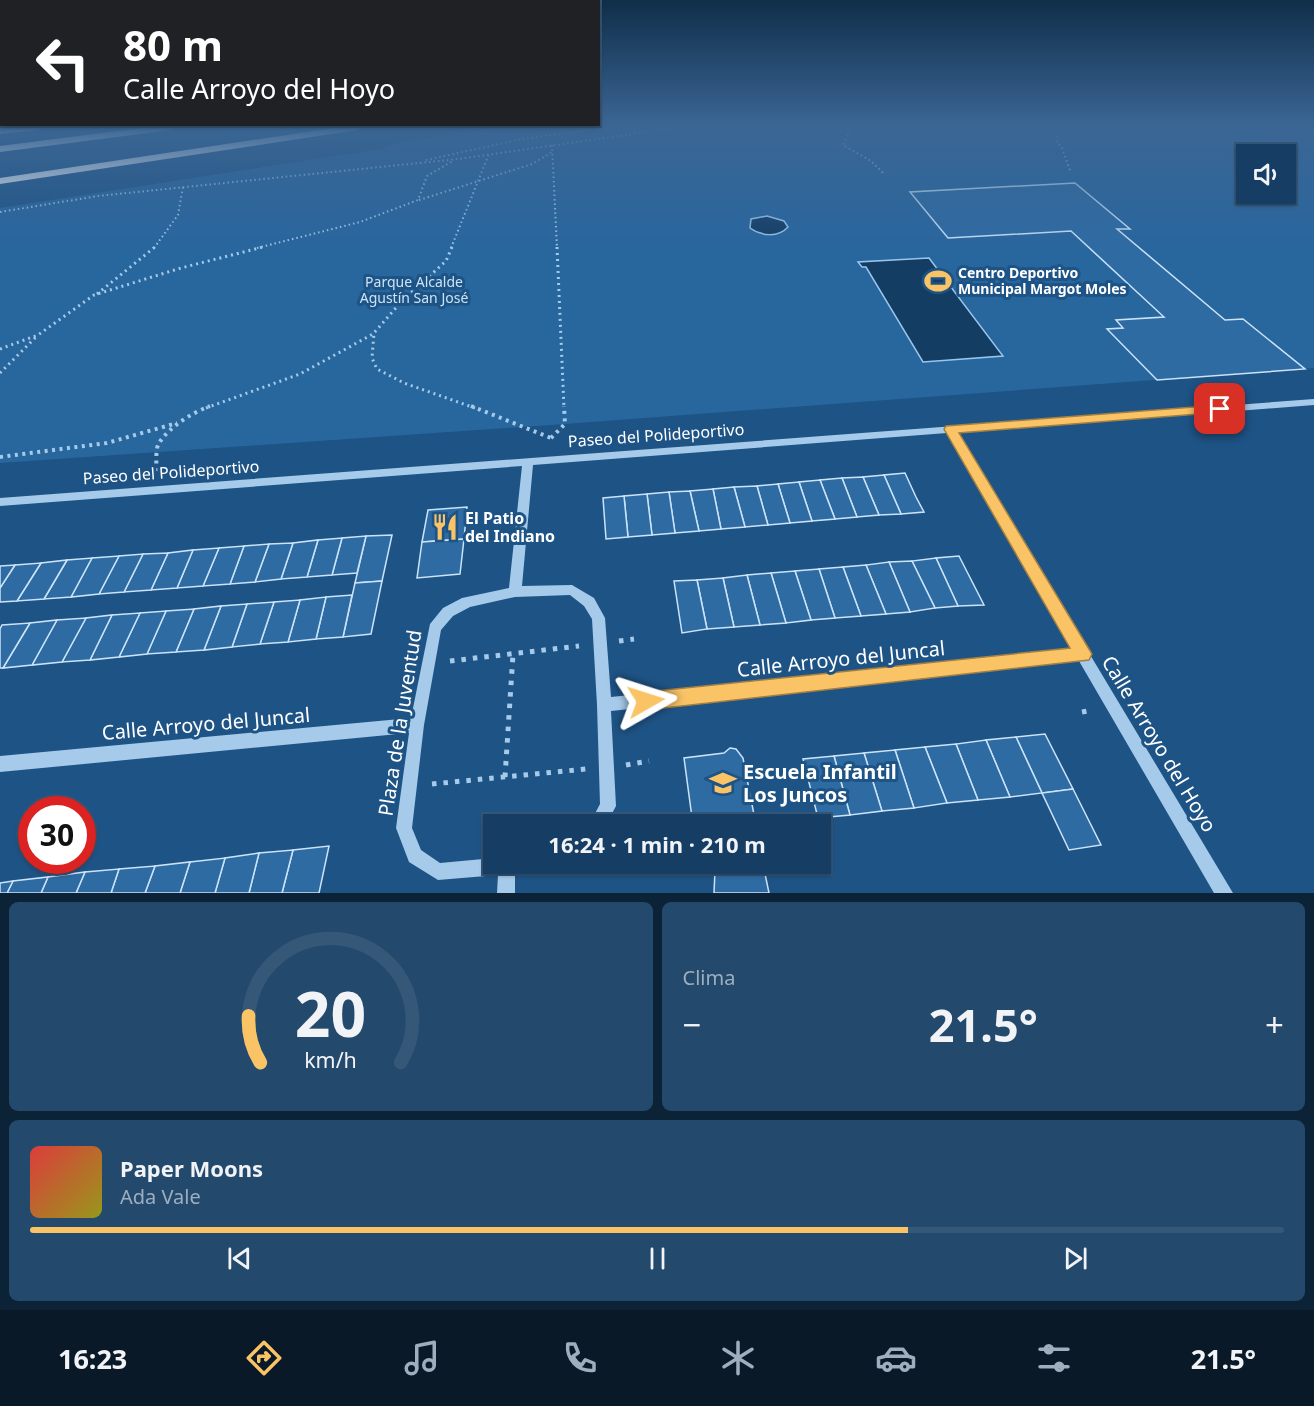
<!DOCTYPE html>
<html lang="es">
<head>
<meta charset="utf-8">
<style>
  :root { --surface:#163e64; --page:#23496d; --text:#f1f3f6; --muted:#9eaebf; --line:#355778; --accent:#f9c366 }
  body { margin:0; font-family:"Noto Sans",sans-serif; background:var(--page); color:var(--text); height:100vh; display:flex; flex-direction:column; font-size:22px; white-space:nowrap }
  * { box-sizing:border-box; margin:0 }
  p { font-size:20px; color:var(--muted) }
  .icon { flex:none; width:33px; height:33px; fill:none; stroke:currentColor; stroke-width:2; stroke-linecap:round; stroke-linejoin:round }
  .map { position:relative; height:893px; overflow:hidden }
  .sheet { display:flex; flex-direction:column; gap:9px; padding:9px; background:#0c2237; flex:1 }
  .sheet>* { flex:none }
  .banner { position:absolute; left:0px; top:0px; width:600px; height:126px; box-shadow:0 2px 4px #0004,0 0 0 2px var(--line); background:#202124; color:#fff; overflow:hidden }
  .fabs { position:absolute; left:1236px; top:144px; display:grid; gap:12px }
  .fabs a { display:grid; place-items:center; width:60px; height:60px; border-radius:0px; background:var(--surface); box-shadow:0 2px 4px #0004,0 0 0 2px var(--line); font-size:30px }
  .speed { position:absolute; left:18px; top:796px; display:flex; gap:12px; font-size:30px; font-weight:700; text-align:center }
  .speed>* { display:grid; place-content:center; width:78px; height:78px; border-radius:50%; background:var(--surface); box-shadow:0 2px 4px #0004,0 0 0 2px var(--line); line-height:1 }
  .speed .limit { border:9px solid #d22; background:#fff; color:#111 }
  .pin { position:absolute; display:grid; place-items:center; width:51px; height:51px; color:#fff; margin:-26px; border-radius:12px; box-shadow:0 3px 9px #0006 }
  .me { position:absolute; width:66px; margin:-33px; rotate:84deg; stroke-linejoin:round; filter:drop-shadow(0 0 4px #0008) }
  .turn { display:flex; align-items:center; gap:21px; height:126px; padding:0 24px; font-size:27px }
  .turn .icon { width:78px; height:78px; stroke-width:2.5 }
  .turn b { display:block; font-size:42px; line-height:51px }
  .big { font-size:45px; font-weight:700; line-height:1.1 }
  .sheet .widget { flex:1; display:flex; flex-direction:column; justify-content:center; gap:9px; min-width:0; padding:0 21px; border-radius:9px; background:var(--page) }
  .sheet .dial { align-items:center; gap:0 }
  .dial svg { height:156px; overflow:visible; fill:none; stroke:var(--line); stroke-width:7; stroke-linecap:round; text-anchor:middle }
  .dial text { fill:var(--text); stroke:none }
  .song { display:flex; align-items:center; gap:18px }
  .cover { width:72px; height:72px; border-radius:9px; background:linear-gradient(135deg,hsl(0 70% 55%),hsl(60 70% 35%)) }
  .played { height:6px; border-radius:3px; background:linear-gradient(90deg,var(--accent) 70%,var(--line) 70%) }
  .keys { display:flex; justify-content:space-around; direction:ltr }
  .heat { display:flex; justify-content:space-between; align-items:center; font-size:33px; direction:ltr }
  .sheet .tiles { flex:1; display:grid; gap:9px; grid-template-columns:1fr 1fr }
  .widget:last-child { grid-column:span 2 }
  .trip { position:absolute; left:483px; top:814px; width:348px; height:60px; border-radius:0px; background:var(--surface); box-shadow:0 2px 4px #0004,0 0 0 2px var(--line); font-weight:700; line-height:60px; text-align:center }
  .tabs { display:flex; height:96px; justify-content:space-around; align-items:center; background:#091928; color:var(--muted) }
  .tabs .icon { width:42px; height:42px }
  .tabs .on { color:var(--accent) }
  .tabs b { font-size:27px; color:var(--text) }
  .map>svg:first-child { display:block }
  .green { fill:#28669e; fill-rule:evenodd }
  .water { fill:#143d64; stroke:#9ac6ec; stroke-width:1.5 }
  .building { fill:#2e6ba3; stroke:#cbe3f8; stroke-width:1.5 }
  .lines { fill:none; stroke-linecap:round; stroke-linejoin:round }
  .path-far3 { stroke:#a6caea; stroke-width:2; stroke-dasharray:1.5 3; stroke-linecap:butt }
  .path-far2 { stroke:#a6caea; stroke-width:3; stroke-dasharray:2 4; stroke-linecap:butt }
  .path-far1 { stroke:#a6caea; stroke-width:4; stroke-dasharray:3 4.5; stroke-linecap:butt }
  .path { stroke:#a6caea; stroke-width:5; stroke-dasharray:4.5 7; stroke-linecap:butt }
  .minor { fill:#a6caea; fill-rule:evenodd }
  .highway { fill:#fff; fill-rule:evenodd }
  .route { fill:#f9c366; stroke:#a27f42; stroke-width:1.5 }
  .labels { text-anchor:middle; stroke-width:6; stroke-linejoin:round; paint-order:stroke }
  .far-poi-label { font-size:14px; font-weight:bold; fill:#fff; stroke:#1e5385; text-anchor:start }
  .far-park-label { font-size:14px; fill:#cbe3f8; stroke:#1e5385 }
  .street-label { font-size:16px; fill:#fff; stroke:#1e5385 }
  .poi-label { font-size:16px; font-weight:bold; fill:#fff; stroke:#1e5385; text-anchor:start }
  .near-street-label { font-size:20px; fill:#fff; stroke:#1e5385 }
  .near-poi-label { font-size:20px; font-weight:bold; fill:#fff; stroke:#1e5385; text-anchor:start }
</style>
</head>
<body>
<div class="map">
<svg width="1314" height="893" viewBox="0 0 1314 893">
  <rect width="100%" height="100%" fill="#1e5385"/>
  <path class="green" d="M509,127H1314V368L565,424L0,463V208L380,149L403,141ZM1246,154H1286V194H1246Z"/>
  <g class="water">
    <path d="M767,216L784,221L788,227C778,238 761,236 750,228L751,219Z"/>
    <polygon points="929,258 1003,356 923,362 866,267 862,267 858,262"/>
  </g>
  <g class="building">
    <polygon points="1075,183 1130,229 1117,229 1225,320 1243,319 1305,369 1157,380 1107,329 1123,328 1116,320 1164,317 1071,231 948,238 910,192"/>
    <polygon points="905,473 916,497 924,512 901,514 884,475"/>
    <polygon points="884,475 901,514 879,515 863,477"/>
    <polygon points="863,477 879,515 857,517 842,478"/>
    <polygon points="842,478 857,517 835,519 820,480"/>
    <polygon points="820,480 835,519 812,521 799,482"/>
    <polygon points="799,482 812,521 790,523 778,484"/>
    <polygon points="778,484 790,523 768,525 757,486"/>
    <polygon points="757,486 768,525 745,527 734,487"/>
    <polygon points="734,487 745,527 721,529 713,489"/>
    <polygon points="713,489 721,529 699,531 690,491"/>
    <polygon points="690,491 699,531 675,533 669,492"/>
    <polygon points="669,492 675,533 652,535 647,494"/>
    <polygon points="647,494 652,535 628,537 624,496"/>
    <polygon points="624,496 628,537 606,539 603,498"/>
    <polygon points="467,507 464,539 422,542 428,510"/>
    <polygon points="392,535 382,581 355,583 366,536"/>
    <polygon points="366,536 357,573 332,575 342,538"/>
    <polygon points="342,538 332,575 307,577 318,540"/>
    <polygon points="464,539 460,574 417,578 422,542"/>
    <polygon points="318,540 307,577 281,579 293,543"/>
    <polygon points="293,543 281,579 255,582 269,544"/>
    <polygon points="269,544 255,582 230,584 244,546"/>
    <polygon points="244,546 230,584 203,586 219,548"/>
    <polygon points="219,548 203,586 177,588 193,550"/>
    <polygon points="193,550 177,588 151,590 168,553"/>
    <polygon points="168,553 151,590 124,592 143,554"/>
    <polygon points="143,554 124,592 99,594 119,556"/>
    <polygon points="119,556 99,594 71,597 92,558"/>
    <polygon points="959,556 984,605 958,606 936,558"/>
    <polygon points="92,558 71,597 44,599 67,560"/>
    <polygon points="936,558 958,606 935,608 912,561"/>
    <polygon points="67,560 44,599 17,601 41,563"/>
    <polygon points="912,561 935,608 910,612 889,562"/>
    <polygon points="889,562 910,612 886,614 866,565"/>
    <polygon points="41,563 17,601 0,602 0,588 15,565"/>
    <polygon points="15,565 0,588 0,566"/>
    <polygon points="866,565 886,614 861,616 843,567"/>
    <polygon points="843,567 861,616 835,618 819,569"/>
    <polygon points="819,569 835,618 811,620 795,571"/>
    <polygon points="795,571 811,620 786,623 771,573"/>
    <polygon points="771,573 786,623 760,625 747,575"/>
    <polygon points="747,575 760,625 734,627 723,578"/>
    <polygon points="723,578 734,627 707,629 697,580"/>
    <polygon points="697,580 707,629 682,633 674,581"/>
    <polygon points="382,581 371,634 343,637 355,583"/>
    <polygon points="352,595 343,637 316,639 326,597"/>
    <polygon points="326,597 316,639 288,642 300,600"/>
    <polygon points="300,600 288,642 260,644 274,602"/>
    <polygon points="274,602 260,644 232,647 247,604"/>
    <polygon points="247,604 232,647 204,650 221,606"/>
    <polygon points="221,606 204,650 176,652 194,609"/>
    <polygon points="194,609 176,652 147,654 166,611"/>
    <polygon points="166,611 147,654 119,657 140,613"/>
    <polygon points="140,613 119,657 90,660 112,615"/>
    <polygon points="112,615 90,660 62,662 86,618"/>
    <polygon points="86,618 62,662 32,665 57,620"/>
    <polygon points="57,620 32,665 3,668 30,623"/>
    <polygon points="30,623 3,668 0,668 0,629 2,625"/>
    <polygon points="1045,734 1073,789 1042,793 1016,737"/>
    <polygon points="1016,737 1042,793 1010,797 986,740"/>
    <polygon points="986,740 1010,797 978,800 956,744"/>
    <polygon points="956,744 978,800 947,803 925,747"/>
    <polygon points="925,747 947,803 914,808 895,750"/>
    <polygon points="730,748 736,749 743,758 756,825 693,825 684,758 724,753"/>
    <polygon points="895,750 914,808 882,811 864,753"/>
    <polygon points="864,753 882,811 850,815 834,756"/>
    <polygon points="834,756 850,815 818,818 803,759"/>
    <polygon points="1073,789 1101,845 1069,850 1042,793"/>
    <polygon points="329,846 319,893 282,893 293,850"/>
    <polygon points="293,850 282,893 249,893 259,853"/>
    <polygon points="259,853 249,893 215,893 225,858"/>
    <polygon points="225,858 215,893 180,893 190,862"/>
    <polygon points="190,862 180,893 145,893 155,866"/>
    <polygon points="704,864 763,864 769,893 714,893 715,870 704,872"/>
    <polygon points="155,866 145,893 111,893 119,869"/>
    <polygon points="119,869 111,893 76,893 85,872"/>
    <polygon points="85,872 76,893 41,893 48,877"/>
    <polygon points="48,877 41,893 7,893 13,881"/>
    <polygon points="13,881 7,893 0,893 0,883"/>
  </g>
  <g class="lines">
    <g class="path-far3">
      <polyline points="852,127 843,145 871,161 883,173"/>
      <polyline points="1059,127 1057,142 1062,148 1071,173"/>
      <polyline points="552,145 557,248"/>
      <polyline points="426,160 522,139 611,127"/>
      <polyline points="419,200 532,164 552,152"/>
      <polyline points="0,212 98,196 458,159 681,127"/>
      <polyline points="154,248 178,215 183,187"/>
      <polyline points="257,248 360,222 418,200 427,176 453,161"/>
      <polyline points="451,248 489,154"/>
    </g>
    <g class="path-far2">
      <polyline points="452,247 446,261 400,303 374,333 372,358 377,369 404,383 475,408"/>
      <polyline points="557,247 564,408"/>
      <polyline points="97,294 155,247"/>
      <polyline points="0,349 38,335 94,295 181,268 263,247"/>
      <polyline points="0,373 36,337"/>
      <polyline points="206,408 300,374 373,334"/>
    </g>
    <g class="path-far1">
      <polyline points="471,406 551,438"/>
      <polyline points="551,438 565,424 564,406"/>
      <polyline points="0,457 107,443 177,423"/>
      <path d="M156,471C157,463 155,449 159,443C170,426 192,413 210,406"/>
    </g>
    <g class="path">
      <polyline points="619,641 634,639"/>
      <polyline points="450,661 579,646"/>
      <polyline points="1082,712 1093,710"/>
      <polyline points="626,765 649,761"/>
      <polyline points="505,777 513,654"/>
      <polyline points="432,784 586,769"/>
    </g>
    <path class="minor" d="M1314,399V405L957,433L1233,893H1214L1079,661L611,711L616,806L606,825H589L600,804L597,705L592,619L584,606L570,595L515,597L470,607L453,616L441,630L424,725L412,828L421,850L440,863L494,858V864H529L527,870L515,873V893H497L498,875L438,880L409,862L396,828L409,733L0,772V756L411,718L430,624L443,608L462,598L509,588L522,466L0,506V498ZM947,433L1073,649L611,697L605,618L594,598L572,585L522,586L533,465Z"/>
    <g class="highway">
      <polygon points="12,127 43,127 38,130 0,134 0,128"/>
      <polygon points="149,127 176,127 171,130 0,152 0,146"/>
      <polygon points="340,127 363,127 358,130 0,184 0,178"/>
    </g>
  </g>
  <linearGradient id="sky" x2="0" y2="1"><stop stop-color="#102e49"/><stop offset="0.5" stop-color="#3b6694"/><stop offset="1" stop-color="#3b6694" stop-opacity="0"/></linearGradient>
  <rect width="1314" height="252" fill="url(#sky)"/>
  <polygon class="route" points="1220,405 1224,406 1226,409 1224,412 959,433 1089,649 1092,654 1089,660 646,710 639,707 636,701 639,695 646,692 1070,648 944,429 946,426"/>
  <defs>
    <symbol id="stadium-bare" viewBox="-9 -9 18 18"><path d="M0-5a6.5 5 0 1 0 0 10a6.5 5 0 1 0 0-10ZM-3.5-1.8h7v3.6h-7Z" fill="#f9c366" stroke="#1e5385" stroke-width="2.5" paint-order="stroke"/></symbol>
    <symbol id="restaurant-bare" viewBox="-9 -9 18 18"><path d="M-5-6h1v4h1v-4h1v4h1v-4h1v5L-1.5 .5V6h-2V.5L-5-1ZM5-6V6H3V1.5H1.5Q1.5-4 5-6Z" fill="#f9c366" stroke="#1e5385" stroke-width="2.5" paint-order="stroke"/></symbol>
    <symbol id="school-bare" viewBox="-9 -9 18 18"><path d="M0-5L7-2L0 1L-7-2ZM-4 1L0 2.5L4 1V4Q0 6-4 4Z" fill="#f9c366" stroke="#1e5385" stroke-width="2.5" paint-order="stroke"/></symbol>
  </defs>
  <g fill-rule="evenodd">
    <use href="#stadium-bare" x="919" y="262" width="38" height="38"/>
    <use href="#restaurant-bare" x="426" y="508" width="38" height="38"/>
    <use href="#school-bare" x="704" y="764" width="38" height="38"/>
  </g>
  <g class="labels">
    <g class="far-poi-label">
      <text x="958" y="278">Centro Deportivo<tspan x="958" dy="16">Municipal Margot Moles</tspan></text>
    </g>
    <g class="far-park-label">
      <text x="414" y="287">Parque Alcalde<tspan x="414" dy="16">Agustín San José</tspan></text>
    </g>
    <g class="street-label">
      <text transform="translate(656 435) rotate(-4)" y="6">Paseo del Polideportivo</text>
      <text transform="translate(171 472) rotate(-4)" y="6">Paseo del Polideportivo</text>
    </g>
    <g class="poi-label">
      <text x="465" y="524">El Patio<tspan x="465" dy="18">del Indiano</tspan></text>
    </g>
    <g class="near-street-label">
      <text transform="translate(841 659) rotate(-6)" y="7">Calle Arroyo del Juncal</text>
      <text transform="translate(400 723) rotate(-81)" y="7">Plaza de la Juventud</text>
      <text transform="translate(206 724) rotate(-5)" y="7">Calle Arroyo del Juncal</text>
      <text transform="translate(1159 744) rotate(59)" y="7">Calle Arroyo del Hoyo</text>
    </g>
    <g class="near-poi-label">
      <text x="743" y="779">Escuela Infantil<tspan x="743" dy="23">Los Juncos</tspan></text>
    </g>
  </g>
</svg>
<div class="fabs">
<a><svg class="icon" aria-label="sound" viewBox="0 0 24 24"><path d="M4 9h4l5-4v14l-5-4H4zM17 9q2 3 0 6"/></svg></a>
</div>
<div class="speed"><div class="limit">30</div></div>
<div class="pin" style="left:1220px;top:409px;background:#d93025"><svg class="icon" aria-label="arrive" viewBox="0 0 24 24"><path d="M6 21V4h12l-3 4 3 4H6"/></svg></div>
<svg class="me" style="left:646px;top:701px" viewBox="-20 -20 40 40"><path d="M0-17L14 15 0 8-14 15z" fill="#f9c366" stroke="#fff" stroke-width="4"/></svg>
<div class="trip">16:24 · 1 min · 210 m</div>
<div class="banner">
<div class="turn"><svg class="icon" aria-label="left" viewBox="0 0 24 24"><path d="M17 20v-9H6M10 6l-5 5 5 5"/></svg><div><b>80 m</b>Calle Arroyo del Hoyo</div></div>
</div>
</div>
<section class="sheet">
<div class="tiles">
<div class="widget dial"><svg viewBox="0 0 100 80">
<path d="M14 69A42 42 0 1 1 86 69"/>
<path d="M14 69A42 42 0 0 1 8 45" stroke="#f9c366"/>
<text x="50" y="56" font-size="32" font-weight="700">20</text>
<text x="50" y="72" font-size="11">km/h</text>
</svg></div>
<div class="widget"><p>Clima</p>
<div class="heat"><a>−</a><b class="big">21.5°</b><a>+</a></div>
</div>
<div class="widget">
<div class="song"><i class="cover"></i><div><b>Paper Moons</b><p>Ada Vale</p></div></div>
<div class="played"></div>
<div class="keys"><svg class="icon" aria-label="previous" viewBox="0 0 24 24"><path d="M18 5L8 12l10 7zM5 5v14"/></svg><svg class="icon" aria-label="pause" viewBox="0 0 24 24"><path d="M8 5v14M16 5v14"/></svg><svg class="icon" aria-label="next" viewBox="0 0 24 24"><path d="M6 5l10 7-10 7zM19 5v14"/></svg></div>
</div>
</div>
</section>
<nav class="tabs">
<b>16:23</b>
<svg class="icon on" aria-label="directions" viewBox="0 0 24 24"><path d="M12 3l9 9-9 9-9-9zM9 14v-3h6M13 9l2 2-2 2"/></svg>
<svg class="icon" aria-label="music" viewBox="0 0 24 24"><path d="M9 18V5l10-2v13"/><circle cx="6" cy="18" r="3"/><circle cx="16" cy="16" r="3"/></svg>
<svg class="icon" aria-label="phone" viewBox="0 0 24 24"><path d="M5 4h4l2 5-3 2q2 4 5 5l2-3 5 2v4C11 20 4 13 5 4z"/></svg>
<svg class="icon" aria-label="climate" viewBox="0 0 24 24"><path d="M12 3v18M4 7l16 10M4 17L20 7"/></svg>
<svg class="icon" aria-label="car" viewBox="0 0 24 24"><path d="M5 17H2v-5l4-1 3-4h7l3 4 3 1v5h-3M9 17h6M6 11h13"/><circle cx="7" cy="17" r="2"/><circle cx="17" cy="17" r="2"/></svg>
<svg class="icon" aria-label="filters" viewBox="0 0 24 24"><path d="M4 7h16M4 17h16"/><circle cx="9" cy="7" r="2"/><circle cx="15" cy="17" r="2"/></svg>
<b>21.5°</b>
</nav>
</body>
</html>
